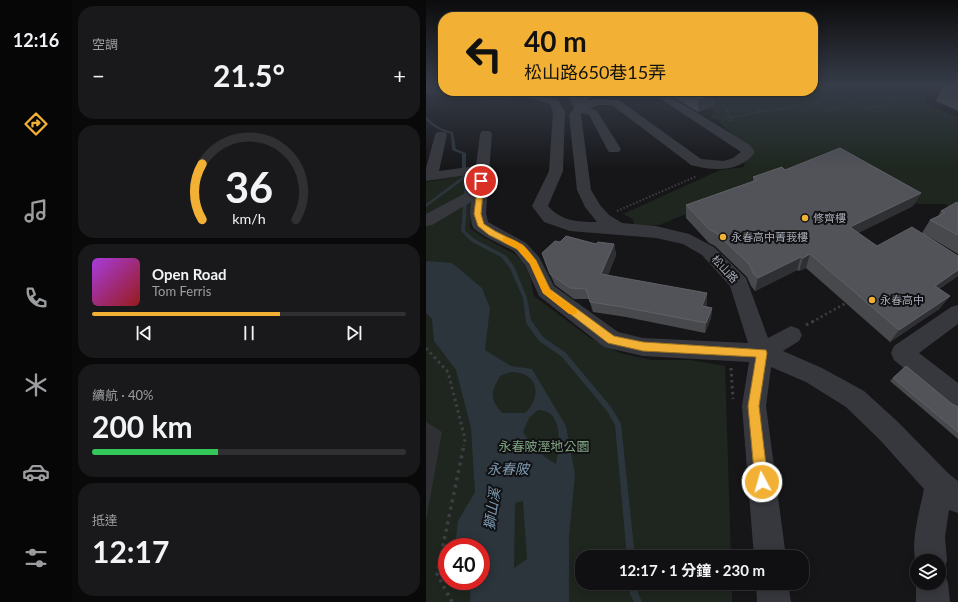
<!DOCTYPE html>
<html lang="zh-TW">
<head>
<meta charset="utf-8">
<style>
  :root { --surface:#101012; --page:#19191b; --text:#f1f3f6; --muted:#9c9d9f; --line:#303032; --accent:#f2b134 }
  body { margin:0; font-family:Lato,"Noto Sans TC",sans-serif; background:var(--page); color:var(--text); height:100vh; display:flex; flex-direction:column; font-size:15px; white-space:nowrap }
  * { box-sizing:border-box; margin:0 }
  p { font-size:13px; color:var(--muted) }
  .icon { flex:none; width:22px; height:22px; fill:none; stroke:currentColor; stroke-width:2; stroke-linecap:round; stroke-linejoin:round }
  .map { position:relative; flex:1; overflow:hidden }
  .sheet { display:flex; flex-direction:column; gap:6px; padding:6px; background:#09090a; width:354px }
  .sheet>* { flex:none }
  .hud { position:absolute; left:12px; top:12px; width:380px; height:84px; border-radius:16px; box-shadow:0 2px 10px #0003,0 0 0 1px var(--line); background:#f2b134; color:#111; overflow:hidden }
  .fabs { position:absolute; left:484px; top:554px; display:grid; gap:8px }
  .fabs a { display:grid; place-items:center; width:36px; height:36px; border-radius:50%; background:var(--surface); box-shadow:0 2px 10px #0003,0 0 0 1px var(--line); font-size:20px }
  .speed { position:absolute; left:12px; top:538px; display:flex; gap:8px; font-size:20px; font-weight:700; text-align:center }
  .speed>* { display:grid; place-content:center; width:52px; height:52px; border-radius:50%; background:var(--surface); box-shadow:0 2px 10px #0003,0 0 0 1px var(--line); line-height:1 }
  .speed .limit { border:6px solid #d22; background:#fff; color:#111 }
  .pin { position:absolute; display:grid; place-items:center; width:34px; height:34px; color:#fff; margin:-17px; border:2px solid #fff; border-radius:50%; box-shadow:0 1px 4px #0007 }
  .me { position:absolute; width:44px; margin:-22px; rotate:354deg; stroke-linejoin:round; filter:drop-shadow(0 0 3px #0008) }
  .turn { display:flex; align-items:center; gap:14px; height:84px; padding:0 20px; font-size:18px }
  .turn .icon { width:52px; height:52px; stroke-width:2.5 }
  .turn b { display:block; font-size:28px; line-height:34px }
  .big { font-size:30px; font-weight:700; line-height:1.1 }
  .sheet .tile { flex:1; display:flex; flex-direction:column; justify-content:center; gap:6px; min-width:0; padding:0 14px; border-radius:16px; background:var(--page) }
  .sheet .dial { align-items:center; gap:0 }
  .dial svg { height:104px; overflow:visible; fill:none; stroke:var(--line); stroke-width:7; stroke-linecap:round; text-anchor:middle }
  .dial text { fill:var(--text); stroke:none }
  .song { display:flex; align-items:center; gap:12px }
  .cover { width:48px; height:48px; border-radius:6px; background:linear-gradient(135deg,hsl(280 70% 55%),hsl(0 70% 35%)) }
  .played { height:4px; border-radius:2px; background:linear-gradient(90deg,var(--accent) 60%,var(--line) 60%) }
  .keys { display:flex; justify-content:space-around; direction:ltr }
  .heat { display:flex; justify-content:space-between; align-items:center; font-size:22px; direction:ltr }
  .charge { height:6px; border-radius:3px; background:linear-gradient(90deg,#34c759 40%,var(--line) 0) }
  .trip { position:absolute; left:149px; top:550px; width:234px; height:40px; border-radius:16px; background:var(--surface); box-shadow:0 2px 10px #0003,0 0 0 1px var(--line); font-weight:700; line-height:40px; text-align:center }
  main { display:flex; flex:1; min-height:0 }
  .dock { display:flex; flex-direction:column; width:72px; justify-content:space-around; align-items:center; background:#060607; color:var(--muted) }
  .dock .icon { width:28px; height:28px }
  .dock .on { color:var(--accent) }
  .dock b { font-size:18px; color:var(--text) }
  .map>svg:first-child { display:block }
  .green { fill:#1e261f; fill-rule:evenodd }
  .water { fill:#2c353c; fill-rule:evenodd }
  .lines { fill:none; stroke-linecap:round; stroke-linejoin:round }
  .stream { fill:#2c353c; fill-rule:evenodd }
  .path-far4 { stroke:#3d3f44; stroke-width:1.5; stroke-dasharray:1 1.5; stroke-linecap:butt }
  .path-far3 { stroke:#3d3f44; stroke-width:2; stroke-dasharray:1.5 2; stroke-linecap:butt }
  .path-far2 { stroke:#3d3f44; stroke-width:2.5; stroke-dasharray:2 3; stroke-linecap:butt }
  .path-far1 { stroke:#3d3f44; stroke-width:3; stroke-dasharray:2.5 3.5; stroke-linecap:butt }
  .path { stroke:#3d3f44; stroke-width:3.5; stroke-dasharray:3 4.5; stroke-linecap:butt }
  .minor { fill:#37383d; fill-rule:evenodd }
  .wall { fill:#47494d }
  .shaded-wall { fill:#2f3033 }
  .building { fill:#525359; stroke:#5f6168 }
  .route { fill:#f2b134; stroke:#9d7322 }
  .slow { fill:#f59e0b }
  .poi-dot { fill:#f2b134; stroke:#111113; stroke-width:1.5 }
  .labels { text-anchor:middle; stroke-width:4; stroke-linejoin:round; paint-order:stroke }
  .poi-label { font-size:11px; fill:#a8adb8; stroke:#111113; text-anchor:start }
  .street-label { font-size:11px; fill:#a8adb8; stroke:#111113 }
  .near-park-label { font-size:13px; fill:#7fa381; stroke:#111113 }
  .near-water-label { font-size:14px; font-style:italic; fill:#7f9bb3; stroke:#111113 }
</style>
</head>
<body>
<main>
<nav class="dock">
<b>12:16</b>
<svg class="icon on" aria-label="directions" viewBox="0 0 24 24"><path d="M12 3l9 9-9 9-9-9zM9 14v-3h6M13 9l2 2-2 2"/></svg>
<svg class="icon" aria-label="music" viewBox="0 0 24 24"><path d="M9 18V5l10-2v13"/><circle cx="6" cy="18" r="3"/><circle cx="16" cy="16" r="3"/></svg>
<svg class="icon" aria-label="phone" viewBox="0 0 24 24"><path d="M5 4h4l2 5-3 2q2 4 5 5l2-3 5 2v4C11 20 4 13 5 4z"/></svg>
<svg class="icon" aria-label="climate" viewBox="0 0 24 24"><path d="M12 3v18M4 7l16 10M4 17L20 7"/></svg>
<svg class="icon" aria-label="car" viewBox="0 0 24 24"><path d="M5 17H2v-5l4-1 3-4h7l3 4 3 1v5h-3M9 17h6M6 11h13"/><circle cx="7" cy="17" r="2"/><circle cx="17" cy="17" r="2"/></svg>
<svg class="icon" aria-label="filters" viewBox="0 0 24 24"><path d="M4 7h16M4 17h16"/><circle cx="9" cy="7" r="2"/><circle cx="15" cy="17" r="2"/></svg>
</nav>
<section class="sheet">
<div class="tile"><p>空調</p>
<div class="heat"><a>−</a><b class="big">21.5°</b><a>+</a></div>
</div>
<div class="tile dial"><svg viewBox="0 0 100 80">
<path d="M14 69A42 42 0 1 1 86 69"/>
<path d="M14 69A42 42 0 0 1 14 26" stroke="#f2b134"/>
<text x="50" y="56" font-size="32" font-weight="700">36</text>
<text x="50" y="72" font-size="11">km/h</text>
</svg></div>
<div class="tile">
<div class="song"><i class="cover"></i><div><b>Open Road</b><p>Tom Ferris</p></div></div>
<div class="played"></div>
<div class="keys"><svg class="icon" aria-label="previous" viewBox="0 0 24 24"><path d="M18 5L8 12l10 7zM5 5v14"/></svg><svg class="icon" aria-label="pause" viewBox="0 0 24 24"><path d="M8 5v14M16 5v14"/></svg><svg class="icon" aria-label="next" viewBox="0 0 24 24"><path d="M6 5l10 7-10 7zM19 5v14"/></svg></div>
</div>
<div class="tile"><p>續航 · 40%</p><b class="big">200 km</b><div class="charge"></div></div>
<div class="tile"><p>抵達</p><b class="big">12:17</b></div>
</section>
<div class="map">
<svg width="532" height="602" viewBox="0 0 532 602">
  <rect width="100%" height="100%" fill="#161618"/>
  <g class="green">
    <polygon points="387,85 499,85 499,103 532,117 532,212 519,204 491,204 411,154 233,225 208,225 207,219 197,214 294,170 318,167 319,160 328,151 309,137 290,119 285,119 287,111 284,109 288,106 264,91 387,91"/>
    <path d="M48,174L44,228L57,237L87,253L97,262L104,277L108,296L164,338L194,353L225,360H264L299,366L305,557H156V583H306V602H0V182ZM21,547H55V581H21Z"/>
  </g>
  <path class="water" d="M2,261L26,263L56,288L64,308L59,350L85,366L106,369L140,426L149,474L143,536V602H44L45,581H55V547H29L32,521L49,492L45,428L30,370L8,341L6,319L0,313V262ZM85,372C112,372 117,396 99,413H76C63,397 65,393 74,376ZM112,410C115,410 119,411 121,412C137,419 133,450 130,464C115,456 106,446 97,432L103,418ZM97,501L101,559L88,568L89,503Z"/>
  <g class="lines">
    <g class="stream">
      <path d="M0,117C10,125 13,129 27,132L30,149L40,153V177L42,192L39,231L50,240L79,255L88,266L101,298L105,320L117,337L140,353L185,407L194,422L195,424L209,557H201L189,425L181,411L136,357L113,341L100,323L97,298L84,268L75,257L46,242L35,231L38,192L37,180L0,207V204L36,177V154L26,150L25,134C14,131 7,127 0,120Z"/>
      <polygon points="203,583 211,583 212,593 216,602 208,602 204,594"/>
    </g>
    <g class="path-far4">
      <polyline points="290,91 306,120 302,121"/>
      <polyline points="316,91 336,113"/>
      <polyline points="383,102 388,101 403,110 427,103 441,108 447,106 457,108 462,105 462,101 471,100 480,94 517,91"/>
      <polyline points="296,119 375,105"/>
    </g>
    <polyline class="path-far3" points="191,211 271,176"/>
    <polyline class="path-far2" points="386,322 420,303"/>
    <g class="path-far1">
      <polyline points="380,325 388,321"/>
      <polyline points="0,348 22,372 39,439 38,446"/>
      <polyline points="305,368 307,399"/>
    </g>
    <polyline class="path" points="26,602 11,574 38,445"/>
    <g class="minor">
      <path d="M0,88L17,89V91H102L132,100L139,112L137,171L122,206C135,221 151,222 171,222L159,207L151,190L143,115L148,108L143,97L138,91H150L154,96L156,91H166L162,101L170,99L193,100L275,159L298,161L307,158L315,152L223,91H235L324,145L329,152C314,173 287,171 265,165L186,105H171L164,108L171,111L195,149L193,152H183L181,149L163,115L156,113L155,115L165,190L174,205L183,215L196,223L230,226L263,234L288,247L320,278L342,338L365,326L373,329L376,335L373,341L357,351L396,368L438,391L472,422L523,474L532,481V513L523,510L519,537L521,561L517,571L522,583L524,602H490V583L491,580V583H513V561H491V566C483,545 494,510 498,489L454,440L420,407L380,382L345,367L340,406L360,557H328L316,406L323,362L217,356L178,347L113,296L99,265L88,251L60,237L48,229L46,225L44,213L45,202L6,225L0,226V214L38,194L47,191L49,174L0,181V168L9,135L11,132H19L21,135L13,171L50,166L54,134L56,131H64L66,134L60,213L62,222L100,243L113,257L128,286L192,332L217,338L322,343L304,286L276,255L257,244L230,238L144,231L118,222L106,206L123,171L127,112L124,104L97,96L69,98L0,94Z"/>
      <polygon points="532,305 532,324 493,353 532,383 532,410 523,406 468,360 465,353 468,346 525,307"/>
      <polygon points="330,583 362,583 365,602 331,602"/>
    </g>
  </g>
  <g class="wall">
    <polygon points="532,85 532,111 510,101 517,86"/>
    <polygon points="238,91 285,91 289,93 289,106 272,112"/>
    <polygon points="359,170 495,193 487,206 432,233 451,246 496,233 504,220 512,216 515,211 532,203 532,254 500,235 532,256 532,276 513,289 524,296 513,309 464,342 380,268 373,271 371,270 329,291 325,286 321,277 289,246 283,243 260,218 260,205 327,181 327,177"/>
    <polygon points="134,242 188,244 190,255 182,275 281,303 280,306 286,308 285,318 279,333 200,317 167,312 163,299 148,299 129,285 124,274"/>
    <polygon points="467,378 532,407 532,439 464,381"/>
  </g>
  <g class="shaded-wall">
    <polygon points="289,93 289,106 272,112 272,99"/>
    <polygon points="495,193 487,206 418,240 424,227"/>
    <polygon points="188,244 190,255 178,284 175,274"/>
    <polygon points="384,254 380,268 373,271 377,258"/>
    <polygon points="375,257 371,270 329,291 332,278"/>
    <polygon points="532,270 532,276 499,298 509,286"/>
    <polygon points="281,293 281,303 276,316 276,306"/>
    <polygon points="524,296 513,309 464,342 473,330"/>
    <polygon points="286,308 285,318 279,333 280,323"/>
    <polygon points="0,422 16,432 0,521"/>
  </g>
  <g class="building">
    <polygon points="532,85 532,92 517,86 518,85"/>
    <polygon points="259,91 285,91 289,93 272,99"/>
    <polygon points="414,148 495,193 424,227 451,246 486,227 532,256 532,270 509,286 524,296 473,330 384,254 377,258 375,257 332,278 327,273 323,264 290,233 284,230 260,205 331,180 327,177 356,167 359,170"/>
    <polygon points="531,202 532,203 532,235 504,220 519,213 515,211"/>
    <polygon points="140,236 170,244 172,242 188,244 175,274 281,293 276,306 286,308 280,323 197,307 164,302 160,289 144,288 124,274 116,253 129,241 134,242"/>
    <polygon points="480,366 526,404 532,407 532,432 467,378"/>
  </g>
  <linearGradient id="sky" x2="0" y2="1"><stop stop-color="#0c0c0d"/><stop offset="0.5" stop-color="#363c48"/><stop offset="1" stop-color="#363c48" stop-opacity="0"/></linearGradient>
  <rect width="532" height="170" fill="url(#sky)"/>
  <polygon class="route" points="55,179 58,181 55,214 58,224 69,231 97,245 110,260 124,289 188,336 217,342 340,350 341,353 333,406 342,482 340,486 336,488 331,486 329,482 322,406 330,357 217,351 182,343 117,293 104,264 91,249 63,235 52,226 48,214 52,181"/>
  <path class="slow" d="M80,237C109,246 110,266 123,288C128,296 142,303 150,309L151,312L150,314H143L117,293L104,264L91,249L77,242V238Z"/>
  <g class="poi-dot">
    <circle cx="379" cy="218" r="4"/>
    <circle cx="297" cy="237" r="4"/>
    <circle cx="446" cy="300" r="4"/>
  </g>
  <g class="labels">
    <g class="poi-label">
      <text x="387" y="222">修齊樓</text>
      <text x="305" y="241">永春高中菁莪樓</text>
      <text x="454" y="304">永春高中</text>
    </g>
    <g class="street-label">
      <text transform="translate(299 269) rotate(47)" y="4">松山路</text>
    </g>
    <g class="near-park-label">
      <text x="118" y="451">永春陂溼地公園</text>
    </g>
    <g class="near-water-label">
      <text x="82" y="474">永春陂</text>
      <text transform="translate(66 509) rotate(-82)" y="5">獅山溪</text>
    </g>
  </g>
</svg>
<div class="fabs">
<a><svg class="icon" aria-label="layers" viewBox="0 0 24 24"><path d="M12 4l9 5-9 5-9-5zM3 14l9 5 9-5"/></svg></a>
</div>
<div class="speed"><div class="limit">40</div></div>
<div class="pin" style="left:55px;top:181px;background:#d93025"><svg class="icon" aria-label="arrive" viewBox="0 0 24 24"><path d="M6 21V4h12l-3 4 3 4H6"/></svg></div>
<svg class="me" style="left:336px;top:482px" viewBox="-20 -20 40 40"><circle r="17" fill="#f2b134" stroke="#fff" stroke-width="3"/><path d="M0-11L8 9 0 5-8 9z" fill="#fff"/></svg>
<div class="trip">12:17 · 1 分鐘 · 230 m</div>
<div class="hud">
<div class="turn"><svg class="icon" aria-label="left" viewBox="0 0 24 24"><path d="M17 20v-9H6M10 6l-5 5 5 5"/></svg><div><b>40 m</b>松山路650巷15弄</div></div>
</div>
</div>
</main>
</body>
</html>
